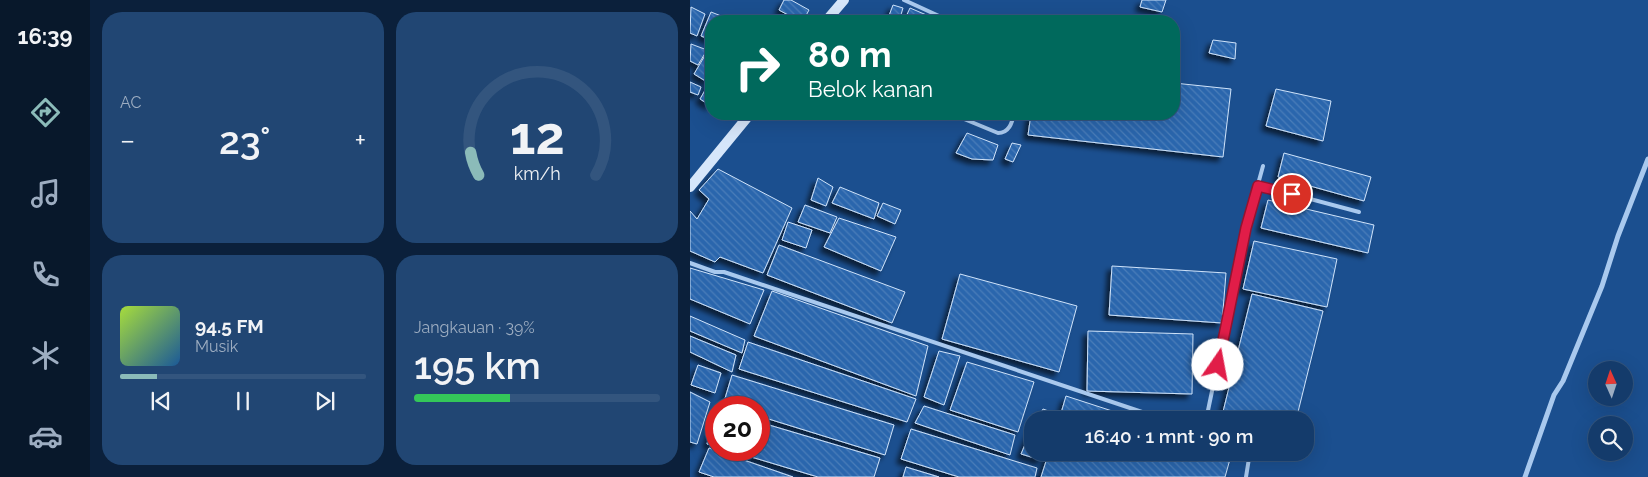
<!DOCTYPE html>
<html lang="id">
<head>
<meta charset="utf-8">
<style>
  :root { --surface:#143b6b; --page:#214673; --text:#f1f3f6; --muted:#9dadc1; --line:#33557e; --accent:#8bbbb9 }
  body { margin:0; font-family:Raleway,sans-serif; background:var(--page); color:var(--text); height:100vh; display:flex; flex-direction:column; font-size:19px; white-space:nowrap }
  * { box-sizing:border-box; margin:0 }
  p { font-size:16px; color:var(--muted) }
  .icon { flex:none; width:28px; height:28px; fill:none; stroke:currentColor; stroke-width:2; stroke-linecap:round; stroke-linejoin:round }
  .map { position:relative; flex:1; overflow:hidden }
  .details { display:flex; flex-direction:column; gap:12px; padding:12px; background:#0b203b; width:600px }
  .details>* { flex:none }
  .guide { position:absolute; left:15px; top:15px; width:475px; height:105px; border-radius:20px; box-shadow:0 5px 20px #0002,0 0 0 1px var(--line); background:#00695c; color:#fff; overflow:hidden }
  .needle { width:32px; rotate:357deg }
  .tools { position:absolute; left:898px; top:361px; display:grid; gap:10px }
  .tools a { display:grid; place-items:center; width:45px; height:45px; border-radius:50%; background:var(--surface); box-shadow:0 5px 20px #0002,0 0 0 1px var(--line); font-size:25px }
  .speed { position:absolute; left:15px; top:396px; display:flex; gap:10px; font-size:25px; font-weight:700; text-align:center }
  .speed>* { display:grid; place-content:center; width:65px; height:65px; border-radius:50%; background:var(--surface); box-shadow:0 5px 20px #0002,0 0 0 1px var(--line); line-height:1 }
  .speed .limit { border:8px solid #d22; background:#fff; color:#111 }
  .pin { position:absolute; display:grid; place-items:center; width:42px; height:42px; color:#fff; margin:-21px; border:2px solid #fff; border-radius:50%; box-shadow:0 1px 5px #0007 }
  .me { position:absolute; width:55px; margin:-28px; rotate:12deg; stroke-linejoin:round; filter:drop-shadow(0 0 4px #0008) }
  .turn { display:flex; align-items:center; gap:18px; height:105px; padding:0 20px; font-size:22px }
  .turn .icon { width:65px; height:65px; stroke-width:2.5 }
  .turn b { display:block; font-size:35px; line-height:42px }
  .big { font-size:38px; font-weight:600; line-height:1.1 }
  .details .tile { flex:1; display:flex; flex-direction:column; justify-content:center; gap:8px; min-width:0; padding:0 18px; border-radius:20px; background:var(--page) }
  .details .dial { align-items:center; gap:0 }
  .dial svg { height:130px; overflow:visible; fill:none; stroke:var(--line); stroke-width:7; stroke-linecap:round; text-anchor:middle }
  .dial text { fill:var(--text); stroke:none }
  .song { display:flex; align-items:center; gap:15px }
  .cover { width:60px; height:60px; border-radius:8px; background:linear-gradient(135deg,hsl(80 70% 55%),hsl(210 70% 35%)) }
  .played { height:5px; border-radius:2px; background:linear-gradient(90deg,var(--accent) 15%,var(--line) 15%) }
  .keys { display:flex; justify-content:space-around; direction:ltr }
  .heat { display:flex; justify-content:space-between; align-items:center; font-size:28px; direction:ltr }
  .charge { height:8px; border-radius:4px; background:linear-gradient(90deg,#34c759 39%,var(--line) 0) }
  .details .tiles { flex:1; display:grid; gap:12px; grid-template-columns:repeat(2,1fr) }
  .trip { position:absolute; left:334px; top:411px; width:290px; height:50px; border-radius:20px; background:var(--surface); box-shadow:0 5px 20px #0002,0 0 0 1px var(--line); font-weight:600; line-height:50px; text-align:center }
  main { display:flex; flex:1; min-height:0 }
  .dock { display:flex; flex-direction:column; width:90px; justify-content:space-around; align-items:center; background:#08182b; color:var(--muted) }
  .dock .icon { width:35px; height:35px }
  .dock .active { color:var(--accent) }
  .dock b { font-size:22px; color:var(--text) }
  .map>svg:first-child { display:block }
  .building { fill:url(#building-back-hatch); stroke:#cfe3fa; filter:url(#shadow) }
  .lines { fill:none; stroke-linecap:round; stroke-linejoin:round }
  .service { stroke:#a9c9ee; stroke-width:4 }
  .minor { stroke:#a9c9ee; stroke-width:5 }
  .secondary { stroke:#d6e6fa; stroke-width:10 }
  .route-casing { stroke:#92132f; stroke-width:12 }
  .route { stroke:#e11d48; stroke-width:9 }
</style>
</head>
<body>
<main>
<nav class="dock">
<b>16:39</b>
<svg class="icon active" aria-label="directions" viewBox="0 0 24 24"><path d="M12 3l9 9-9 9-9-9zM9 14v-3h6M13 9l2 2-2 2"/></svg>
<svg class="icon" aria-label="music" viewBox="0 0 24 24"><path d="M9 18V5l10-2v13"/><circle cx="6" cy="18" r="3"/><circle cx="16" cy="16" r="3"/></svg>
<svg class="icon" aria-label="phone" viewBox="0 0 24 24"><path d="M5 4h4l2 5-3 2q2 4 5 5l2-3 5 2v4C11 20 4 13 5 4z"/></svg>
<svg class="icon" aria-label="climate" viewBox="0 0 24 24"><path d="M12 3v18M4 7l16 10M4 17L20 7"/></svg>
<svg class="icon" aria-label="car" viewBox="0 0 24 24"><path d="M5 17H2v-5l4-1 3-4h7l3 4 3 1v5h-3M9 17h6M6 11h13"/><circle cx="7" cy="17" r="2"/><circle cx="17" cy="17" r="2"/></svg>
</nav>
<section class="details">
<div class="tiles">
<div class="tile"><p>AC</p>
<div class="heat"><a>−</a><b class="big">23°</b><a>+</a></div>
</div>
<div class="tile dial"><svg viewBox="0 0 100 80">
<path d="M14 69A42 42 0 1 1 86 69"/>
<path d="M14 69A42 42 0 0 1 9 55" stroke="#8bbbb9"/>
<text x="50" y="56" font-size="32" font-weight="700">12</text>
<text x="50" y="72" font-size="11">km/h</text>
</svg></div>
<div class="tile">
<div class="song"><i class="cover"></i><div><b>94.5 FM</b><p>Musik</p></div></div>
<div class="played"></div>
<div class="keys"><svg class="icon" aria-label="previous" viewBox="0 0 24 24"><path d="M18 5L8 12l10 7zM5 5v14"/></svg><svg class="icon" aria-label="pause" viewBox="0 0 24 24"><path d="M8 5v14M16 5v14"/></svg><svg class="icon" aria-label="next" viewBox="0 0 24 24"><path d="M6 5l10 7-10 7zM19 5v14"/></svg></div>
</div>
<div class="tile"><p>Jangkauan · 39%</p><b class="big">195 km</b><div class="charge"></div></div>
</div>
</section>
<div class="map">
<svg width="958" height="477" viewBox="0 0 958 477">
  <defs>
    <pattern id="building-back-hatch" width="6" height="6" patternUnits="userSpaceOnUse" patternTransform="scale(1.25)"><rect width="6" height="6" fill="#2a66ad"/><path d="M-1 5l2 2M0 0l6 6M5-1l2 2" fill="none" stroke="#4a7db9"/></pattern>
    <filter id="shadow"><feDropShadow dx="-4.5" dy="4.5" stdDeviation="2.5" flood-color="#0009"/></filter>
  </defs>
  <rect width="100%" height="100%" fill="#1b4f8f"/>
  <g class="building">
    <polygon points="94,0 101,0 119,10 113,21 109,21 89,10"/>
    <polygon points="452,0 476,0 472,12 450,7"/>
    <polygon points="203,5 213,8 209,21 197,21"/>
    <polygon points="1,7 15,14 7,36 0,33"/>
    <polygon points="220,8 246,19 245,21 214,21"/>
    <polygon points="21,12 44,21 21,21 21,40 11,36"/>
    <polygon points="523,40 546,43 545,59 519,53"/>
    <polygon points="1,44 17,50 8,65 0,61"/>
    <polygon points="17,52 21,54 21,74 17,82 4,74"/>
    <polygon points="21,80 21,106 10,99"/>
    <polygon points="0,82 11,87 8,95 0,92"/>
    <polygon points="484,83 541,89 533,157 338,135 341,114 484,114"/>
    <polygon points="586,89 641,101 633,141 576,126"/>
    <polygon points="277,133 308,145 303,160 282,159 266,153"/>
    <polygon points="322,143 331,145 323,162 315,159"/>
    <polygon points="594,153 681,177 674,201 588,177"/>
    <polygon points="28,169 102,208 73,273 30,257 25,262 0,251 0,211 7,219 19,199 9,190"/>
    <polygon points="128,178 143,187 136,206 121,200"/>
    <polygon points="150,187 189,203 184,219 142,203"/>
    <polygon points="578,200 684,225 678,253 571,228"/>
    <polygon points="193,203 211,210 205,224 187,216"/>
    <polygon points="115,205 147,217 140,233 108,222"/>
    <polygon points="149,218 206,237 191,271 134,247"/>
    <polygon points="98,222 122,230 116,248 92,240"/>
    <polygon points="564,241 647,259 637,307 553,289"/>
    <polygon points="89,245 215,292 202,323 77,275"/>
    <polygon points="422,266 536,273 532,323 419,315"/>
    <polygon points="0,268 74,290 60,324 0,299"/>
    <polygon points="270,274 387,306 369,372 252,339"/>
    <polygon points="82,291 238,346 226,396 64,336"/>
    <polygon points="562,294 633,311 606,420 531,420"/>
    <polygon points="0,316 55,340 52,353 0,331"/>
    <polygon points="398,331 503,334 502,394 397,391"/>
    <polygon points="0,336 46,355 42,372 0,352"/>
    <polygon points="58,342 226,399 217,422 49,369"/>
    <polygon points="249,351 270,356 254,405 234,397"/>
    <polygon points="277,362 344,382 328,432 260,410"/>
    <polygon points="8,365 31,373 25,393 1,385"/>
    <polygon points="42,375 204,425 195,455 69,416 69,408 41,408 33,405"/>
    <polygon points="0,392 20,402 7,444 0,442"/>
    <polygon points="376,396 450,420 369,420"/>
    <polygon points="234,406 325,435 320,455 225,423"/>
    <polygon points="353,409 364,413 361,420 347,420"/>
    <polygon points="26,412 26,446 17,444"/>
    <polygon points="69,422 190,458 184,477 128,477 38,450 69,450"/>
    <polygon points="342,428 342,452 354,452 351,460 331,454"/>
    <polygon points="221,429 347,468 345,477 269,477 211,459"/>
    <polygon points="19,448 103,477 24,477 9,472"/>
    <polygon points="359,452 542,452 535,477 351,477"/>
    <polygon points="216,467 249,477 213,477"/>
  </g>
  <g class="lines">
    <g class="service">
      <polyline points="214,0 249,16"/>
      <path d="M262,114L308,133C319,133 322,123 324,114"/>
      <polyline points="568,185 669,212"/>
      <polyline points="0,263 25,272 34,272 476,420"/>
      <polyline points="516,420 556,228 573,166"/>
      <polyline points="556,477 560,452"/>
    </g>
    <polyline class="minor" points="835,477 864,395 873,381 912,286 928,236 958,159"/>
    <g class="secondary">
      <polyline points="136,21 154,0"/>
      <polyline points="0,187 60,114"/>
    </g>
  </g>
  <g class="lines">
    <defs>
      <polyline id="route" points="528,365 556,228 568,186 602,194"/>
    </defs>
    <use href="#route" class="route-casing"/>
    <use href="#route" class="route"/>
  </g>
</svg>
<div class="tools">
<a><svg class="needle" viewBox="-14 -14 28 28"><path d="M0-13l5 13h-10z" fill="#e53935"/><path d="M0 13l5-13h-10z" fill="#9dadc1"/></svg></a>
<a><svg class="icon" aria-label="search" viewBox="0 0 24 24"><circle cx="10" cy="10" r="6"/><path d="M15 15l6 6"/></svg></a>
</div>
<div class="speed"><div class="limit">20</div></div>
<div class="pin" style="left:602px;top:194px;background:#d93025"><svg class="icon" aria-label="arrive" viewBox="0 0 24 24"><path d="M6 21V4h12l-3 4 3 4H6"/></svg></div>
<svg class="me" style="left:528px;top:365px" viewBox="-20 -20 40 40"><circle r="19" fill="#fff"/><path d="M0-13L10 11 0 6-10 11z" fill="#e11d48"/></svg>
<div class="trip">16:40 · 1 mnt · 90 m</div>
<div class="guide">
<div class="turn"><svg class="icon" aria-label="right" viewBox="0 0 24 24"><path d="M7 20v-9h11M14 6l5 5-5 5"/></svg><div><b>80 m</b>Belok kanan</div></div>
</div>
</div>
</main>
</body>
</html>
